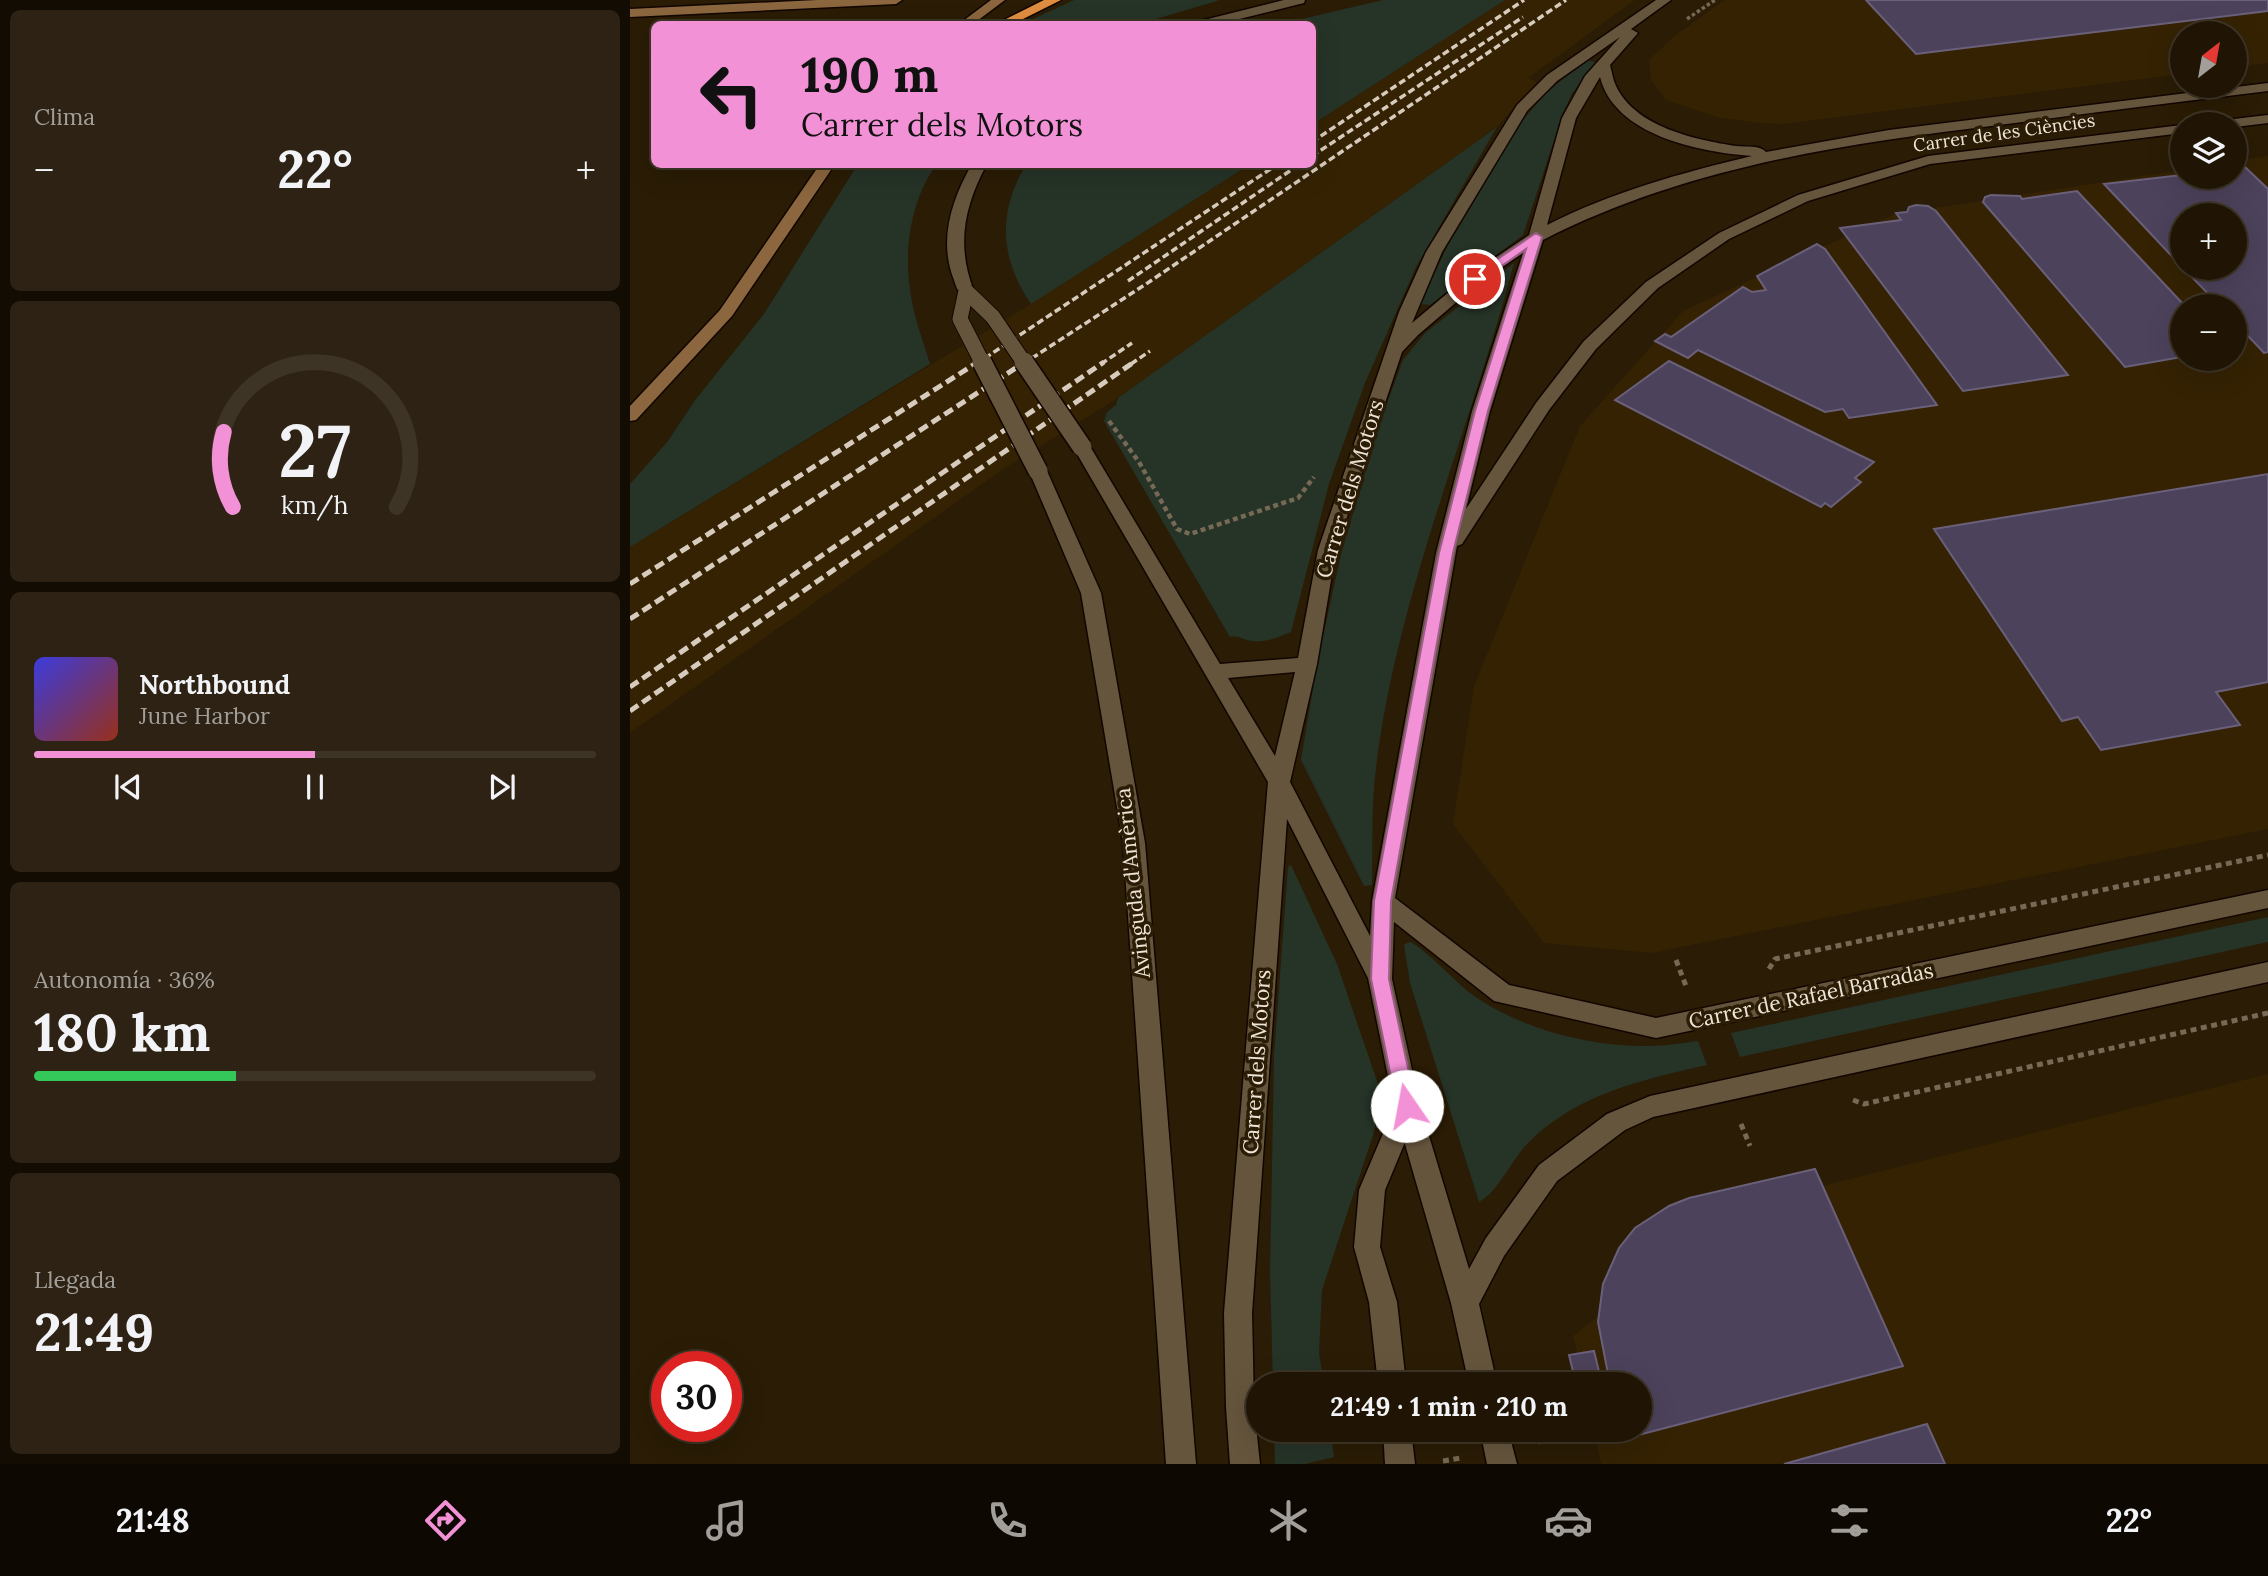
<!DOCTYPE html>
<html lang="es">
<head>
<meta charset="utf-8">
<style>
  :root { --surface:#201504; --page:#2d2213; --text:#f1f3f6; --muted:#a29f9a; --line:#3d3426; --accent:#f391d6 }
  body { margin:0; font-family:Lora,serif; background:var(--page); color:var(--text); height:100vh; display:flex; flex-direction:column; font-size:26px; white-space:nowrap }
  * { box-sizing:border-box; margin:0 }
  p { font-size:23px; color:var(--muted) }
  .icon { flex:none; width:38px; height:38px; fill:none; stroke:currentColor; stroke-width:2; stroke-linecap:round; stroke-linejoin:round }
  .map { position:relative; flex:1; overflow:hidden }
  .panel { display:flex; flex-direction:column; gap:10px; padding:10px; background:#120c02; width:630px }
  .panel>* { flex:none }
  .hud { position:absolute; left:21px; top:21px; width:665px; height:147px; border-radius:10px; box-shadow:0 7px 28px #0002,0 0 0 2px var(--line); background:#f391d6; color:#111; overflow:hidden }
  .needle { width:46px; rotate:31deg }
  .buttons { position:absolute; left:1540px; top:21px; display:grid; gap:14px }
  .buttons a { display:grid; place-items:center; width:77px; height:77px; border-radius:50%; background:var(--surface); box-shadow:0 7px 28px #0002,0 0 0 2px var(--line); font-size:35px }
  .speed { position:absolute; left:21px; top:1351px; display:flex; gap:14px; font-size:35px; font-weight:700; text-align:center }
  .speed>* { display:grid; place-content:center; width:91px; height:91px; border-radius:50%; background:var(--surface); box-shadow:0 7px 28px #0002,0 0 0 2px var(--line); line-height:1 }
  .speed .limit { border:10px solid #d22; background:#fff; color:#111 }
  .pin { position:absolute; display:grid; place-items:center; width:60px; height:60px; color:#fff; margin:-30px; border:4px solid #fff; border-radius:50%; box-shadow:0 2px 7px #0007 }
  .me { position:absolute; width:77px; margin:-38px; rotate:348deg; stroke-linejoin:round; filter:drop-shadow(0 0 5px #0008) }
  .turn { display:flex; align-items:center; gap:24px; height:147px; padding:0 35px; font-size:32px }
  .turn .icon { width:91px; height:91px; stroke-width:2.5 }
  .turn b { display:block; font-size:49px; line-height:60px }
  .big { font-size:52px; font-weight:800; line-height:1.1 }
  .panel .card { flex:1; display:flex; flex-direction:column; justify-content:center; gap:10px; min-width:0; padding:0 24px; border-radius:10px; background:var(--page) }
  .panel .dial { align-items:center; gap:0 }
  .dial svg { height:182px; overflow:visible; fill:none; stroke:var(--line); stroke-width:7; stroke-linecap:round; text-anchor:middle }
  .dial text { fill:var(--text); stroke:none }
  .song { display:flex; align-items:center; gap:21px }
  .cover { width:84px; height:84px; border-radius:10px; background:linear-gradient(135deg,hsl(240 70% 55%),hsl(10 70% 35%)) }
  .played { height:7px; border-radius:4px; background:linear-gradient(90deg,var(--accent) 50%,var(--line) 50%) }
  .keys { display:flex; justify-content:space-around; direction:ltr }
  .heat { display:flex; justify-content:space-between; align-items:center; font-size:38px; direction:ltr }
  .charge { height:10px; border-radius:5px; background:linear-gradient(90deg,#34c759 36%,var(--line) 0) }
  .trip { position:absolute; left:616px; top:1372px; width:406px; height:70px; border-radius:35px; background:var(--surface); box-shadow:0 7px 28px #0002,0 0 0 2px var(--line); font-weight:800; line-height:70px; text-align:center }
  .dock { display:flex; height:112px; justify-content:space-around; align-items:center; background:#0d0802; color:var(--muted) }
  .dock .icon { width:49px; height:49px }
  .dock .current { color:var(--accent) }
  .dock b { font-size:32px; color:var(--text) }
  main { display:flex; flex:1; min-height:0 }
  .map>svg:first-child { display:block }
  .built { fill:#342203; fill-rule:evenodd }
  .green { fill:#263327 }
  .building { fill:#4c425b; stroke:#6a607a; stroke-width:2 }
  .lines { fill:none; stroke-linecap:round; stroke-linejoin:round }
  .lane-casing { stroke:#120600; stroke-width:3 }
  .street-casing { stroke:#120600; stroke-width:3 }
  .secondary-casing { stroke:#120600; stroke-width:3 }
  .highway-casing { stroke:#120600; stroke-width:3 }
  .path-far2 { stroke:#766956; stroke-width:3.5; stroke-dasharray:3.5 2.5; stroke-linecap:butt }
  .path-far1 { stroke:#766956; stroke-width:4.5; stroke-dasharray:5 3.5; stroke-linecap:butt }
  .path { stroke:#766956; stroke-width:5; stroke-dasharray:6 4.5; stroke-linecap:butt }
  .lane { fill:#66553d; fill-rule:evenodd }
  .street { fill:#66553d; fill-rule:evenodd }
  .secondary { fill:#8b663e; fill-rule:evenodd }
  .highway { fill:#e18d40; fill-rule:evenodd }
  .rail-far1 { stroke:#d6cbbc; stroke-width:3.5; stroke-dasharray:7 3.5; stroke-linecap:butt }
  .rail { stroke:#d6cbbc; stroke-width:5; stroke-dasharray:10 5; stroke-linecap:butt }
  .street-bridge-far1-casing { stroke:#120600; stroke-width:17; stroke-linecap:butt }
  .street-bridge-casing { stroke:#120600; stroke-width:22; stroke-linecap:butt }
  .street-bridge-far1 { stroke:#66553d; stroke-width:15 }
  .street-bridge { stroke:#66553d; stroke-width:19 }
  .route { fill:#f391d6; stroke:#9e5e8b; stroke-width:2 }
  .labels { text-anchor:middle; stroke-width:7; stroke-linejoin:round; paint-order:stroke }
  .far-street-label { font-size:18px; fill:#efe5d7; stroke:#2a1c05 }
  .street-label { font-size:21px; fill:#efe5d7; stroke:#2a1c05 }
</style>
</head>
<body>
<main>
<section class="panel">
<div class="card"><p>Clima</p>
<div class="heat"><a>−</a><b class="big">22°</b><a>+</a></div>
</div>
<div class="card dial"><svg viewBox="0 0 100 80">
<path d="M14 69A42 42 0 1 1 86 69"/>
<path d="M14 69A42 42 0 0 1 10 36" stroke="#f391d6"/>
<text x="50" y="56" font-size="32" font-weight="700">27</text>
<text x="50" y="72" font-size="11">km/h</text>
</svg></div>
<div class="card">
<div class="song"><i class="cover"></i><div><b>Northbound</b><p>June Harbor</p></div></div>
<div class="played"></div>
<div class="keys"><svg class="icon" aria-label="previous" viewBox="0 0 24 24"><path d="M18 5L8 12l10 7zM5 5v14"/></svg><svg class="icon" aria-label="pause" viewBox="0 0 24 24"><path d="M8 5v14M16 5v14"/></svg><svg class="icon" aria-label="next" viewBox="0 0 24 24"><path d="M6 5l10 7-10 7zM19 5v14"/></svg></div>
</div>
<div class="card"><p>Autonomía · 36%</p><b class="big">180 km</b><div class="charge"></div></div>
<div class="card"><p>Llegada</p><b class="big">21:49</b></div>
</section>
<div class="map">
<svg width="1638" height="1464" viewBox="0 0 1638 1464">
  <rect width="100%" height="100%" fill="#2a1c05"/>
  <g class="built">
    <polygon points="875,0 1005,0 898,78 907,82 867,127 488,398 372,470 0,733 0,547 401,304 619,165 682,164 683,124"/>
    <polygon points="1095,0 1638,0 1638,63 1605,67 1605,33 1552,33 1552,74 1154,124 1130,123 1090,118 1036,100 1021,80 1019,60 1044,36"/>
    <path d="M1638,156V829L1021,953L914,943L823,824L844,686L950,426L1053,311L1265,214L1552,170V177H1605V161ZM1552,215H1605V268H1552ZM1552,306H1605V359H1552Z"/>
    <polygon points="1638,1074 1638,1464 971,1464 964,1430 1010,1430 1010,1384 954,1384 943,1336 1109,1207"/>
  </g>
  <g class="green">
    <polygon points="444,0 590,0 509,24 392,24"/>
    <polygon points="753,0 875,0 683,124 682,24 650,24"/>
    <polygon points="957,60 965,62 942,94 933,113 893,235 800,305 790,304 817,247 891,122 917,92"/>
    <path d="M867,127L786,267L735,383L699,484L661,632C648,637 636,643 622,641C613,640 609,635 600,637L474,421L477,412L486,405L488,398Z"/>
    <path d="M228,164L306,165C281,200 274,248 280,290C283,315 293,340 300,364L0,547V484L38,441L66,399L134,314Z"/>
    <path d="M396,165V164L619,165L401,304C370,259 367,212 396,165Z"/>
    <path d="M884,263C840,431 767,595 746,768C741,806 743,846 742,885L734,886L671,760L687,664L712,550L751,419L773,360L795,333Z"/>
    <polygon points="661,865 707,964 749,1087 748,1114 743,1135 692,1290 689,1353 694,1384 643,1384 640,1274 644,1055 658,867"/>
    <polygon points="1638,917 1638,942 1110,1057 1101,1033"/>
    <path d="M779,942C788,942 828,984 840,993C889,1029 960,1047 1019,1046C1035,1046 1052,1043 1068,1041L1077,1065C1011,1080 946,1094 897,1144C881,1161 869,1191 849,1202L780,983L774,945Z"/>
    <polygon points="644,1430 700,1430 704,1457 675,1464 645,1464"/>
  </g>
  <g class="building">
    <polygon points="1236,0 1638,0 1638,11 1286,54"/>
    <polygon points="1615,167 1638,189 1638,352 1634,353 1605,322 1605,306 1590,306 1553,268 1605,268 1605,215 1552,215 1552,267 1474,184 1552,175 1605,177 1605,169"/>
    <polygon points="1447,191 1555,306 1552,306 1552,357 1495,367 1353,202 1355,197 1361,195 1390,196 1392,199"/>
    <polygon points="1286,205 1298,206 1306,211 1438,375 1333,391 1210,228 1271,220 1266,213 1277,212 1279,207"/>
    <polygon points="1187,244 1195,249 1307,405 1219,418 1213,409 1195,412 1068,350 1058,358 1025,341 1035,334 1041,337 1113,287 1122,292 1136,290 1127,276"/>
    <polygon points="1039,361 1180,431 1244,462 1225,478 1231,482 1201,507 1195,503 1191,507 985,400"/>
    <polygon points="1638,474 1638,682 1586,692 1610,725 1471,750 1448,717 1432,721 1304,529"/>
    <polygon points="1185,1169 1273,1366 993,1439 990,1430 1010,1430 1010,1384 980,1384 968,1322 973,1284 989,1248 1005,1228 1039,1206 1059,1198"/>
    <polygon points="964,1351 972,1384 946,1384 939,1355"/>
    <polygon points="1297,1424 1315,1464 1154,1464"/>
  </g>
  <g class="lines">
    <defs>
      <g id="lane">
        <polygon points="777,1095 786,1098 790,1106 755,1190 750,1247 767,1302 776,1384 748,1384 739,1302 724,1247 729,1190 768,1098"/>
        <polygon points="753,1430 781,1430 785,1464 755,1464"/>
      </g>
      <g id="street">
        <polygon points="654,0 675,0 674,3 589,24 568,24 570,21"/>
        <path d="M1026,0H1041L1001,29L1008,33L980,65C982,72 983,80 986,86C1005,127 1066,140 1106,146C1116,147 1130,145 1136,152L1259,130L1638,83V91C1548,102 1459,113 1369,125C1212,144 1055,167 913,240L860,411L836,509L906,403L954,341L1016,282L1089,233L1168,195L1298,156L1552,125V133L1300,164L1178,201L1099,239L1028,288L966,349L919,410L832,544L827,546L765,898L879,985L1026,1018L1638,890V908L1026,1038L864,1001L764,922L762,979L790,1106L839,1269L856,1238L909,1165L977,1114L1020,1096L1638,962V982L1023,1117L995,1130L927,1181L874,1256L849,1304L867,1384H839L821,1303L764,1106L738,978L657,819L622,1313L624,1407L630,1464H600L596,1407L594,1313L638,782L443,447L452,441L458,443L590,664L668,658L688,550L769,312L796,252L887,105L917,75ZM990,37L955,76L932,118L899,235L838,276L782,323L812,252L897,111L927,81ZM970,77C985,136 1070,152 1122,156C1051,173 982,192 917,225L946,118ZM893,253L842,411L806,553L742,901L740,936L660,782L687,664L706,550L772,352L788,335L850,282ZM665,672L645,756L598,678Z"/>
        <polygon points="1638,115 1638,123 1605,127 1605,124 1588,124 1595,120"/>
        <path d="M342,164H357C334,206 326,246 344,291L336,296C327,294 327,288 324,280C308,240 322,199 342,164Z"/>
        <polygon points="408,465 417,471 471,593 515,843 566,1464 536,1464 493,843 451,593 399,471"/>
        <polygon points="850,1430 878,1430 887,1464 857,1464"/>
      </g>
      <g id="secondary">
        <polygon points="187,0 272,0 266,4 0,17 0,9"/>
        <polygon points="361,0 375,0 343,24 329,24"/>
        <polygon points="190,164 205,164 102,316 6,420 0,421 0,406 90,310"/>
      </g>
      <polygon id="highway" points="414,0 431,0 383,24 366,24"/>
    </defs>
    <use href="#lane" class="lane-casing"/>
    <use href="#street" class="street-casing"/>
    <use href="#secondary" class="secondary-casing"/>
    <use href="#highway" class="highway-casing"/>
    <polyline class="path-far2" points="1057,19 1085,0"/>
    <polyline class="path-far1" points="479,421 509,462 547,529 560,534 668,498 684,477"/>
    <g class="path">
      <polyline points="1046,960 1056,986"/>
      <polyline points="1139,969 1145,959 1638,855"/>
      <polyline points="1223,1100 1234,1104 1638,1013"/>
      <polyline points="1111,1124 1120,1146"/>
      <polyline points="908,1442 934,1434"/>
      <polyline points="813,1461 831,1458"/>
    </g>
    <use href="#lane" class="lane"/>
    <use href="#street" class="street"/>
    <use href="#secondary" class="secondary"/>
    <use href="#highway" class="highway"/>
    <g class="rail-far1">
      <polyline points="682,142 894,0"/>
      <polyline points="682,156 893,17"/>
      <polyline points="498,281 670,164"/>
      <polyline points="346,364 648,164"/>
      <polyline points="393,364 516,284 936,0"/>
      <polyline points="471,364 502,343"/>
      <polyline points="501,364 520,351"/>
    </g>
    <g class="rail">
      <polyline points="0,584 348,362"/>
      <polyline points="0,619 395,362"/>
      <polyline points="0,687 474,362"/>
      <polyline points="0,711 504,362"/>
    </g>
    <defs>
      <g id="street-bridge-far1">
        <polyline points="336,291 330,319 353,364"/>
        <polyline points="336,291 363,317 395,364"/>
      </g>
      <g id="street-bridge">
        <polyline points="352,362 408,471"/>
        <polyline points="394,362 452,447"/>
      </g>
    </defs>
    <use href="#street-bridge-far1" class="street-bridge-far1-casing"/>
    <use href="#street-bridge" class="street-bridge-casing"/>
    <use href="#street-bridge-far1" class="street-bridge-far1"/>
    <use href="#street-bridge" class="street-bridge"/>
  </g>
  <polygon class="route" points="906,233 912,237 858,411 823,553 761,901 759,979 786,1106 783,1112 777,1115 770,1112 767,1106 741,979 744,901 809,553 845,411 896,249 849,282 838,279"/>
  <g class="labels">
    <g class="far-street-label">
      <text transform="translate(1374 133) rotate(-8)" y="6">Carrer de les Ciències</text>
    </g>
    <g class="street-label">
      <text transform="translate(720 489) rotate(-73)" y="7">Carrer dels Motors</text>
      <text transform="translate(503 883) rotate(-96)" y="7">Avinguda d'Amèrica</text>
      <text transform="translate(1181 996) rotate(-12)" y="7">Carrer de Rafael Barradas</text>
      <text transform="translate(627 1062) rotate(-86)" y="7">Carrer dels Motors</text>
    </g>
  </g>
</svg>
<div class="buttons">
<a><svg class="needle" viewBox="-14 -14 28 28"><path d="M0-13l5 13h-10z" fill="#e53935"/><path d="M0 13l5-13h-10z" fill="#a29f9a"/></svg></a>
<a><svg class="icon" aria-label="layers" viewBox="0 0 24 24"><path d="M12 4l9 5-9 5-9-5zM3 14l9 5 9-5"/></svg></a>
<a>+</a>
<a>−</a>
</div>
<div class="speed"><div class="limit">30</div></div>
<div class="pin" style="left:845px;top:279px;background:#d93025"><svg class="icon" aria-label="arrive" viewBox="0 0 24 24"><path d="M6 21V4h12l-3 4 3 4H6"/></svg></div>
<svg class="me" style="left:777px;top:1106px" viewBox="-20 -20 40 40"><circle r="19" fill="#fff"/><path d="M0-13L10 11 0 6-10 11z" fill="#f391d6"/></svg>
<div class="trip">21:49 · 1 min · 210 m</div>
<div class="hud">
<div class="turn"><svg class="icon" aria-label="left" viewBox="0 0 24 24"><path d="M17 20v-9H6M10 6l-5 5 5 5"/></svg><div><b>190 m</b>Carrer dels Motors</div></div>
</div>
</div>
</main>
<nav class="dock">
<b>21:48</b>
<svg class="icon current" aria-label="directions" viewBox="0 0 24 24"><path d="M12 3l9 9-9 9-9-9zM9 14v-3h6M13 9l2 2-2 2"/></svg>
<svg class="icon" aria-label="music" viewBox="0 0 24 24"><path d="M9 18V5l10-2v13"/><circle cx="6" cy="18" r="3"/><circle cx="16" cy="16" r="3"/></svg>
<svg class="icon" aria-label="phone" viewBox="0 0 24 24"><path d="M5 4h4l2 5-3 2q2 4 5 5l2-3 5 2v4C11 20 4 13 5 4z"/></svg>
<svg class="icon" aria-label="climate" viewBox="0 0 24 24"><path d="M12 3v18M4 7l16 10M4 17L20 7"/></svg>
<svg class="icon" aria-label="car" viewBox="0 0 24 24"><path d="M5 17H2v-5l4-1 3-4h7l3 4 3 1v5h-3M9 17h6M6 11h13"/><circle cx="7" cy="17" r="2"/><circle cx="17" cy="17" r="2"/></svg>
<svg class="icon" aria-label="filters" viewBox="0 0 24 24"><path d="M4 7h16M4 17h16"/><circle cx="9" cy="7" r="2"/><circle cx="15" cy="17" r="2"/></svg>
<b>22°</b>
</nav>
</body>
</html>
